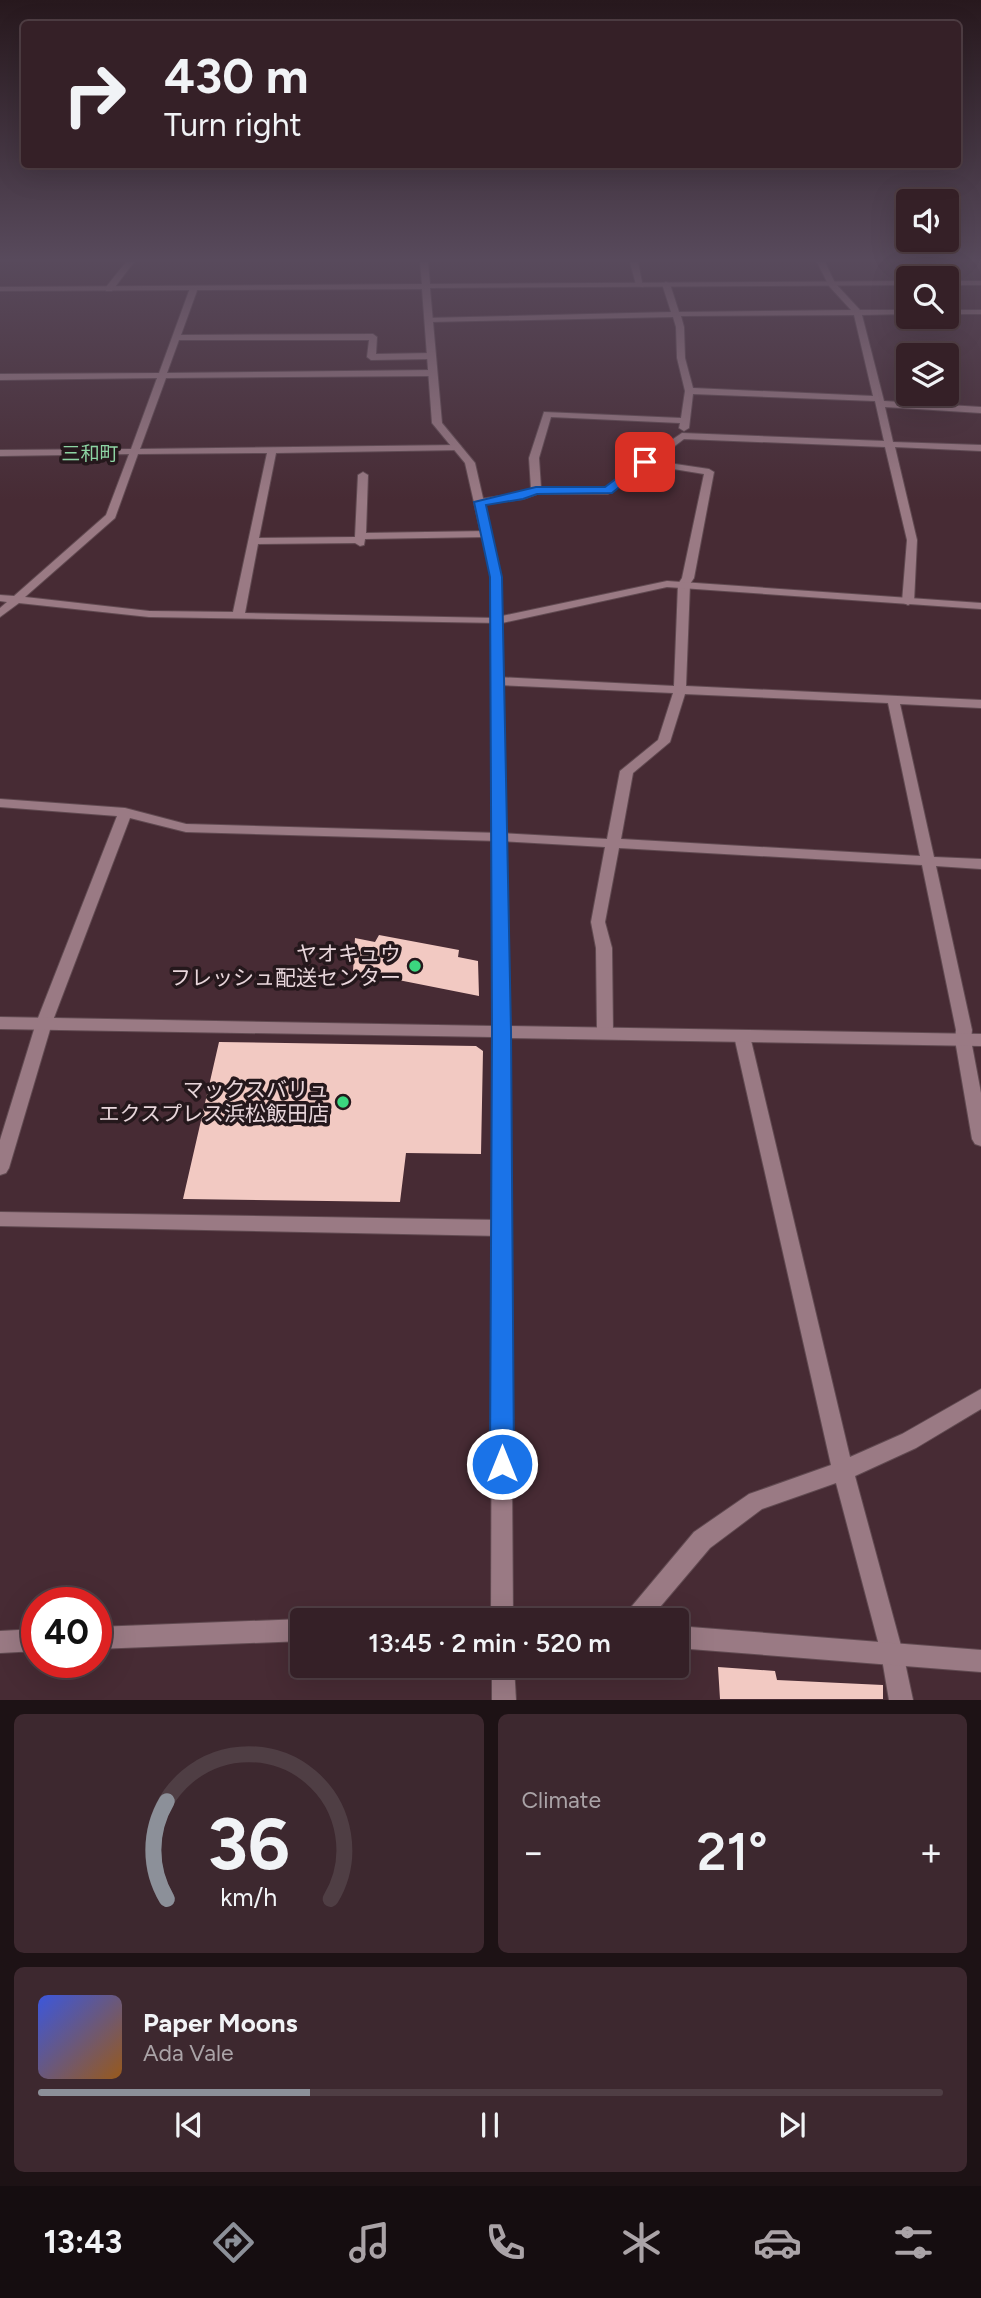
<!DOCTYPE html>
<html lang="en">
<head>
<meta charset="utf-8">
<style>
  :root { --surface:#352027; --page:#3d282f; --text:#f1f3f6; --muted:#aaa3a7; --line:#4f3e44; --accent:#8c9099 }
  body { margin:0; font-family:Figtree,"Noto Sans JP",sans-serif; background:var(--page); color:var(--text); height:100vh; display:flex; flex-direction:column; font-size:26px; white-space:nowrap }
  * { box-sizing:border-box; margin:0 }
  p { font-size:23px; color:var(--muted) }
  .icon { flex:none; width:38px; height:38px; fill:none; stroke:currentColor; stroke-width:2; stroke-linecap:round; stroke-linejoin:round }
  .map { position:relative; height:1700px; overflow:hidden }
  .sheet { display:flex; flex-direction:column; gap:14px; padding:14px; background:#1d1215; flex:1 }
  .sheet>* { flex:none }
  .banner { position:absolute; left:21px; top:21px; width:940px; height:147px; border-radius:7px; box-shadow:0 7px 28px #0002,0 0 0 2px var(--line); background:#352027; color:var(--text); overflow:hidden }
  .buttons { position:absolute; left:896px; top:189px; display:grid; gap:14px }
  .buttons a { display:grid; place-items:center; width:63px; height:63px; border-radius:7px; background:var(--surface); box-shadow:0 7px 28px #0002,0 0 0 2px var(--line); font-size:35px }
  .speed { position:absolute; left:21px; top:1587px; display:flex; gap:14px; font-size:35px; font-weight:700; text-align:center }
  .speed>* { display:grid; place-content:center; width:91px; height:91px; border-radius:50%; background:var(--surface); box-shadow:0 7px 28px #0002,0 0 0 2px var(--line); line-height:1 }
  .speed .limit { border:10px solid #d22; background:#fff; color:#111 }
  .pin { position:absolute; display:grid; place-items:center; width:60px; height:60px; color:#fff; margin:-30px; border-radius:14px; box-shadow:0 4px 10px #0006 }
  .me { position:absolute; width:77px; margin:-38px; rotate:0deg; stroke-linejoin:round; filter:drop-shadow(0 0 5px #0008) }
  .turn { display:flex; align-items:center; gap:24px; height:147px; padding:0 28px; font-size:32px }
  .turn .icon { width:91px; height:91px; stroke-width:2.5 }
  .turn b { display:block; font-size:49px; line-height:60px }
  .big { font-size:52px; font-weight:600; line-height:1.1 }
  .sheet .widget { flex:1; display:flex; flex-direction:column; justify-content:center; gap:10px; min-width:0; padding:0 24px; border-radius:10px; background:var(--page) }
  .sheet .dial { align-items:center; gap:0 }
  .dial svg { height:182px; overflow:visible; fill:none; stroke:var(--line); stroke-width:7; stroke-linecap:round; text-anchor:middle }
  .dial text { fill:var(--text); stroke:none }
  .song { display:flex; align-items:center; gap:21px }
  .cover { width:84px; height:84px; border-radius:10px; background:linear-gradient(135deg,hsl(230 70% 55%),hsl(30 70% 35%)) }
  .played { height:7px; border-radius:4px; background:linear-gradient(90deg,var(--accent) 30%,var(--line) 30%) }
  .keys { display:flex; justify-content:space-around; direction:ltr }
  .heat { display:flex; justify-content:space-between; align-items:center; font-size:38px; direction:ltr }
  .sheet .tiles { flex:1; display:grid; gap:14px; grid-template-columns:1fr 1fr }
  .widget:last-child { grid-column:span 2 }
  .trip { position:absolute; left:290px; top:1608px; width:399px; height:70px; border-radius:7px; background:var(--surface); box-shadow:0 7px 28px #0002,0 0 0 2px var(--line); font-weight:600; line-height:70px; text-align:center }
  .dock { display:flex; height:112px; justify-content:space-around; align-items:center; background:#150d10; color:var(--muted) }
  .dock .icon { width:49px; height:49px }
  .dock .selected { color:var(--accent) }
  .dock b { font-size:32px; color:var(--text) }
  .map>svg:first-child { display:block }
  .building { fill:#f2c9c2 }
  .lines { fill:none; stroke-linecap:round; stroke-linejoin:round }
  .minor-casing { stroke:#614a51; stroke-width:2 }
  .tertiary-casing { stroke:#614a51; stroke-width:2 }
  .minor { fill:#9a7a84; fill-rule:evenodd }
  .tertiary { fill:#9a7a84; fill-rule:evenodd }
  .route { fill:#1a73e8; stroke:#114b97; stroke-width:2 }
  .poi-dot { fill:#3bd77f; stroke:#25181c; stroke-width:2.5 }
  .labels { text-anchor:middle; stroke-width:7; stroke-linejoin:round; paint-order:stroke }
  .far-neighbourhood-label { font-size:19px; fill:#8dd4a3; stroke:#25181c }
  .poi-label { font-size:21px; fill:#e8d6db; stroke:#25181c; text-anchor:end }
</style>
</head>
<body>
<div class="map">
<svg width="981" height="1700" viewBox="0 0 981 1700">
  <rect width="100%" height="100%" fill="#472b34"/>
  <g class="building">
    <polygon points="379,935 459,950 458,957 478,961 479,996 353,971 355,938 375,942"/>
    <polygon points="219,1042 476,1046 483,1051 481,1154 406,1153 400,1202 183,1199"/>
    <polygon points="718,1667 775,1671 777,1680 883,1685 883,1699 720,1699"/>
  </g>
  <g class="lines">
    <defs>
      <g id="minor">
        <polygon points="126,262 134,262 112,291 106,291 106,287"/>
        <polygon points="630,262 638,262 643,287 636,285"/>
        <path d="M817,262H825L835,283L860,310H908V314L862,315L884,401L981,407V413L885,407L893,442L981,445V451L895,447L917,540L914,602L908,605L902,602L907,540L885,447L684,439L655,461L709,469L714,472L694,578L690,584L686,686L981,700V708L900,704L934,857L981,859V869L936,866L972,1030L971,1040L981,1093V1146L975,1144L972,1139L955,1040L956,1030L922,865L619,848L605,922L612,948L613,1031L611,1035H599L597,1031L596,948L591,922L605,847L499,841L186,832L130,818L52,1023L9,1168L6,1173L0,1175V1140L36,1023L117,816L0,807V799L125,808L186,824L499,833L607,839L620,771L658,740L673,693L497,685L491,681L497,677L674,686L678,584L682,578L704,474L649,465L608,494H537L523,499L480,505L475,502L480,499L521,493L531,489L529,458L544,412L681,418L685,391L677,358L676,327L673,317L429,322H426V318L671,312L662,284L666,282L670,284L679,312L851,310L829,286ZM854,315L873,396L693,388L685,358L684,327L681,316ZM693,394L875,401L884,441L682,433L642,460L606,488H541L539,458L551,417L680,423L679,428L684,431L689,428ZM685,694L888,703L920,856L621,839L633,773L670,742Z"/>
        <path d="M194,286L198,288L181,335L373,334L377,337L376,354L432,353L436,356L432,359L371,360L367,357L369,340H179L167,373L433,370L437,373L433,376L166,378L140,449L458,445L461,446V450L276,453L259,538L355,537L358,475L363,472L368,475L366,533L487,531L492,534L487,537L365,539L364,545L360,546L355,543L258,544L245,613L496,618L500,619V623L149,617L19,603L0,617V608L7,602L0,601V595L14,596L106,515L129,454L0,456V450L131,449L157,378L0,380V374L159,373L190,288ZM267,453L233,612L149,611L25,597L115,518L138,454Z"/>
        <rect x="947" y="310" width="34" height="4"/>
        <polygon points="742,1030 748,1032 750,1036 850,1457 902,1434 981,1389 981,1409 916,1448 855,1476 903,1653 913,1700 889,1700 881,1653 836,1483 762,1509 710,1548 649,1620 624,1620 627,1612 694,1532 749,1494 831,1465 734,1036 736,1032"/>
        <polygon points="0,1212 501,1220 507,1223 510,1228 507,1233 501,1236 0,1226"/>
        <polygon points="303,1619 307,1620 303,1620 303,1641 96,1649 96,1627"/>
        <polygon points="37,1629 37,1651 0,1653 0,1631"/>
      </g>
      <g id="tertiary">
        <polygon points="420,262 428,262 430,284 908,281 908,285 430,288 442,423 475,463 501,577 502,616 667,581 981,603 981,609 667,587 502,623 509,1026 981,1034 981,1046 509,1038 513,1620 491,1620 493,1037 0,1029 0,1017 493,1026 491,577 465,463 432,423 422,289 0,291 0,287 422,284"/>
        <rect x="947" y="281" width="34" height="4"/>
        <polygon points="677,1626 981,1650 981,1672 677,1648"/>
        <polygon points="492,1666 514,1666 516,1700 492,1700"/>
      </g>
    </defs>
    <use href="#minor" class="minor-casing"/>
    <use href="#tertiary" class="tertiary-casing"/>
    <use href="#minor" class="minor"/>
    <use href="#tertiary" class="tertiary"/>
  </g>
  <linearGradient id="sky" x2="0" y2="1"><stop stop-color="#27181d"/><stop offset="0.52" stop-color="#584a5c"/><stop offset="1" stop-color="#584a5c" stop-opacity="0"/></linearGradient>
  <rect width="981" height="500" fill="url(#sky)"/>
  <polygon class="route" points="641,460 650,462 612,493 537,494 523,499 486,505 502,577 511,1031 514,1464 510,1472 502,1475 493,1472 490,1464 492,1031 490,577 474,502 536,487 605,487"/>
  <g class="poi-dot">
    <circle cx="415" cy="966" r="7"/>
    <circle cx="343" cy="1102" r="7"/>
  </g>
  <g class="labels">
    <g class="far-neighbourhood-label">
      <text x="90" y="460">三和町</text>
    </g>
    <g class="poi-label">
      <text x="401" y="961">ヤオキュウ<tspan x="401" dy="24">フレッシュ配送センター</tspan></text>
      <text x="329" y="1097">マックスバリュ<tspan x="329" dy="24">エクスプレス浜松飯田店</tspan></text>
    </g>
  </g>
</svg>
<div class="buttons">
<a><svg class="icon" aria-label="sound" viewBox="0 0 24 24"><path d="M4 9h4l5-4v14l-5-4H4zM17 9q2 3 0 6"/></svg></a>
<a><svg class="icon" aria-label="search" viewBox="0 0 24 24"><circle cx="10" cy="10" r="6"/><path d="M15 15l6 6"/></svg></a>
<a><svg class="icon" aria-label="layers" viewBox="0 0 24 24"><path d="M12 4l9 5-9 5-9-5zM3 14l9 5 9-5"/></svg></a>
</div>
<div class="speed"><div class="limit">40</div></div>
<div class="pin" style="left:645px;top:462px;background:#d93025"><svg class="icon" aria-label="arrive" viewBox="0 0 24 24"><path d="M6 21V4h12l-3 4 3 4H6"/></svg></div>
<svg class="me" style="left:502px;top:1464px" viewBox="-20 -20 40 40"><circle r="17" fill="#1a73e8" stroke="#fff" stroke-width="3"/><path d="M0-11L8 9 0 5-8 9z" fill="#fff"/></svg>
<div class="trip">13:45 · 2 min · 520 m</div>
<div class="banner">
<div class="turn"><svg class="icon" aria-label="right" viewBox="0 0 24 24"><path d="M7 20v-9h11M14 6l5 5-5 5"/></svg><div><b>430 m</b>Turn right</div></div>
</div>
</div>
<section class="sheet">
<div class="tiles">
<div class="widget dial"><svg viewBox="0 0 100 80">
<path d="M14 69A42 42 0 1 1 86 69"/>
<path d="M14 69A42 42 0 0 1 14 26" stroke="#8c9099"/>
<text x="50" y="56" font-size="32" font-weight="700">36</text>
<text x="50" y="72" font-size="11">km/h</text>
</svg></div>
<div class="widget"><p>Climate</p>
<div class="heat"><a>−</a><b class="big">21°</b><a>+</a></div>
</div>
<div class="widget">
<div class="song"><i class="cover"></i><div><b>Paper Moons</b><p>Ada Vale</p></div></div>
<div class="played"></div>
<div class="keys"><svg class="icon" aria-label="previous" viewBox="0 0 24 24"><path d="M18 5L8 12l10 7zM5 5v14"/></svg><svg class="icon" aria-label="pause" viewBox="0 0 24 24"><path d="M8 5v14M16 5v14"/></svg><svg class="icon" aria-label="next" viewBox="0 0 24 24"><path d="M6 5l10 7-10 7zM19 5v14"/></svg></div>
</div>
</div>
</section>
<nav class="dock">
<b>13:43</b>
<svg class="icon selected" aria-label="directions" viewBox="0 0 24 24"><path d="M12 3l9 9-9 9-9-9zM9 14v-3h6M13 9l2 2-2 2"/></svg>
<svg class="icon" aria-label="music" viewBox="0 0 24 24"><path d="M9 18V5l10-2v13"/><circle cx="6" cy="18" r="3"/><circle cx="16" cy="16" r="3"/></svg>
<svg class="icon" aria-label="phone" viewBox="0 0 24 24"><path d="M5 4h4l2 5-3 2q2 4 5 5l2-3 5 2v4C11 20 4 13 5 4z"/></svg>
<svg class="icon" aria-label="climate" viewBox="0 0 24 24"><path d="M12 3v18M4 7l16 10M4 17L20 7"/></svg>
<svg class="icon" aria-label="car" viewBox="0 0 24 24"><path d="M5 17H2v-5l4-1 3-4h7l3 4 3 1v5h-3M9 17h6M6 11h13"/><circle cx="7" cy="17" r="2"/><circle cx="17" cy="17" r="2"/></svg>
<svg class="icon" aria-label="filters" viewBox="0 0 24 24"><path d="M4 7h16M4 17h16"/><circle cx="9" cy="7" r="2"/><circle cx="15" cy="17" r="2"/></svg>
</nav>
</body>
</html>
